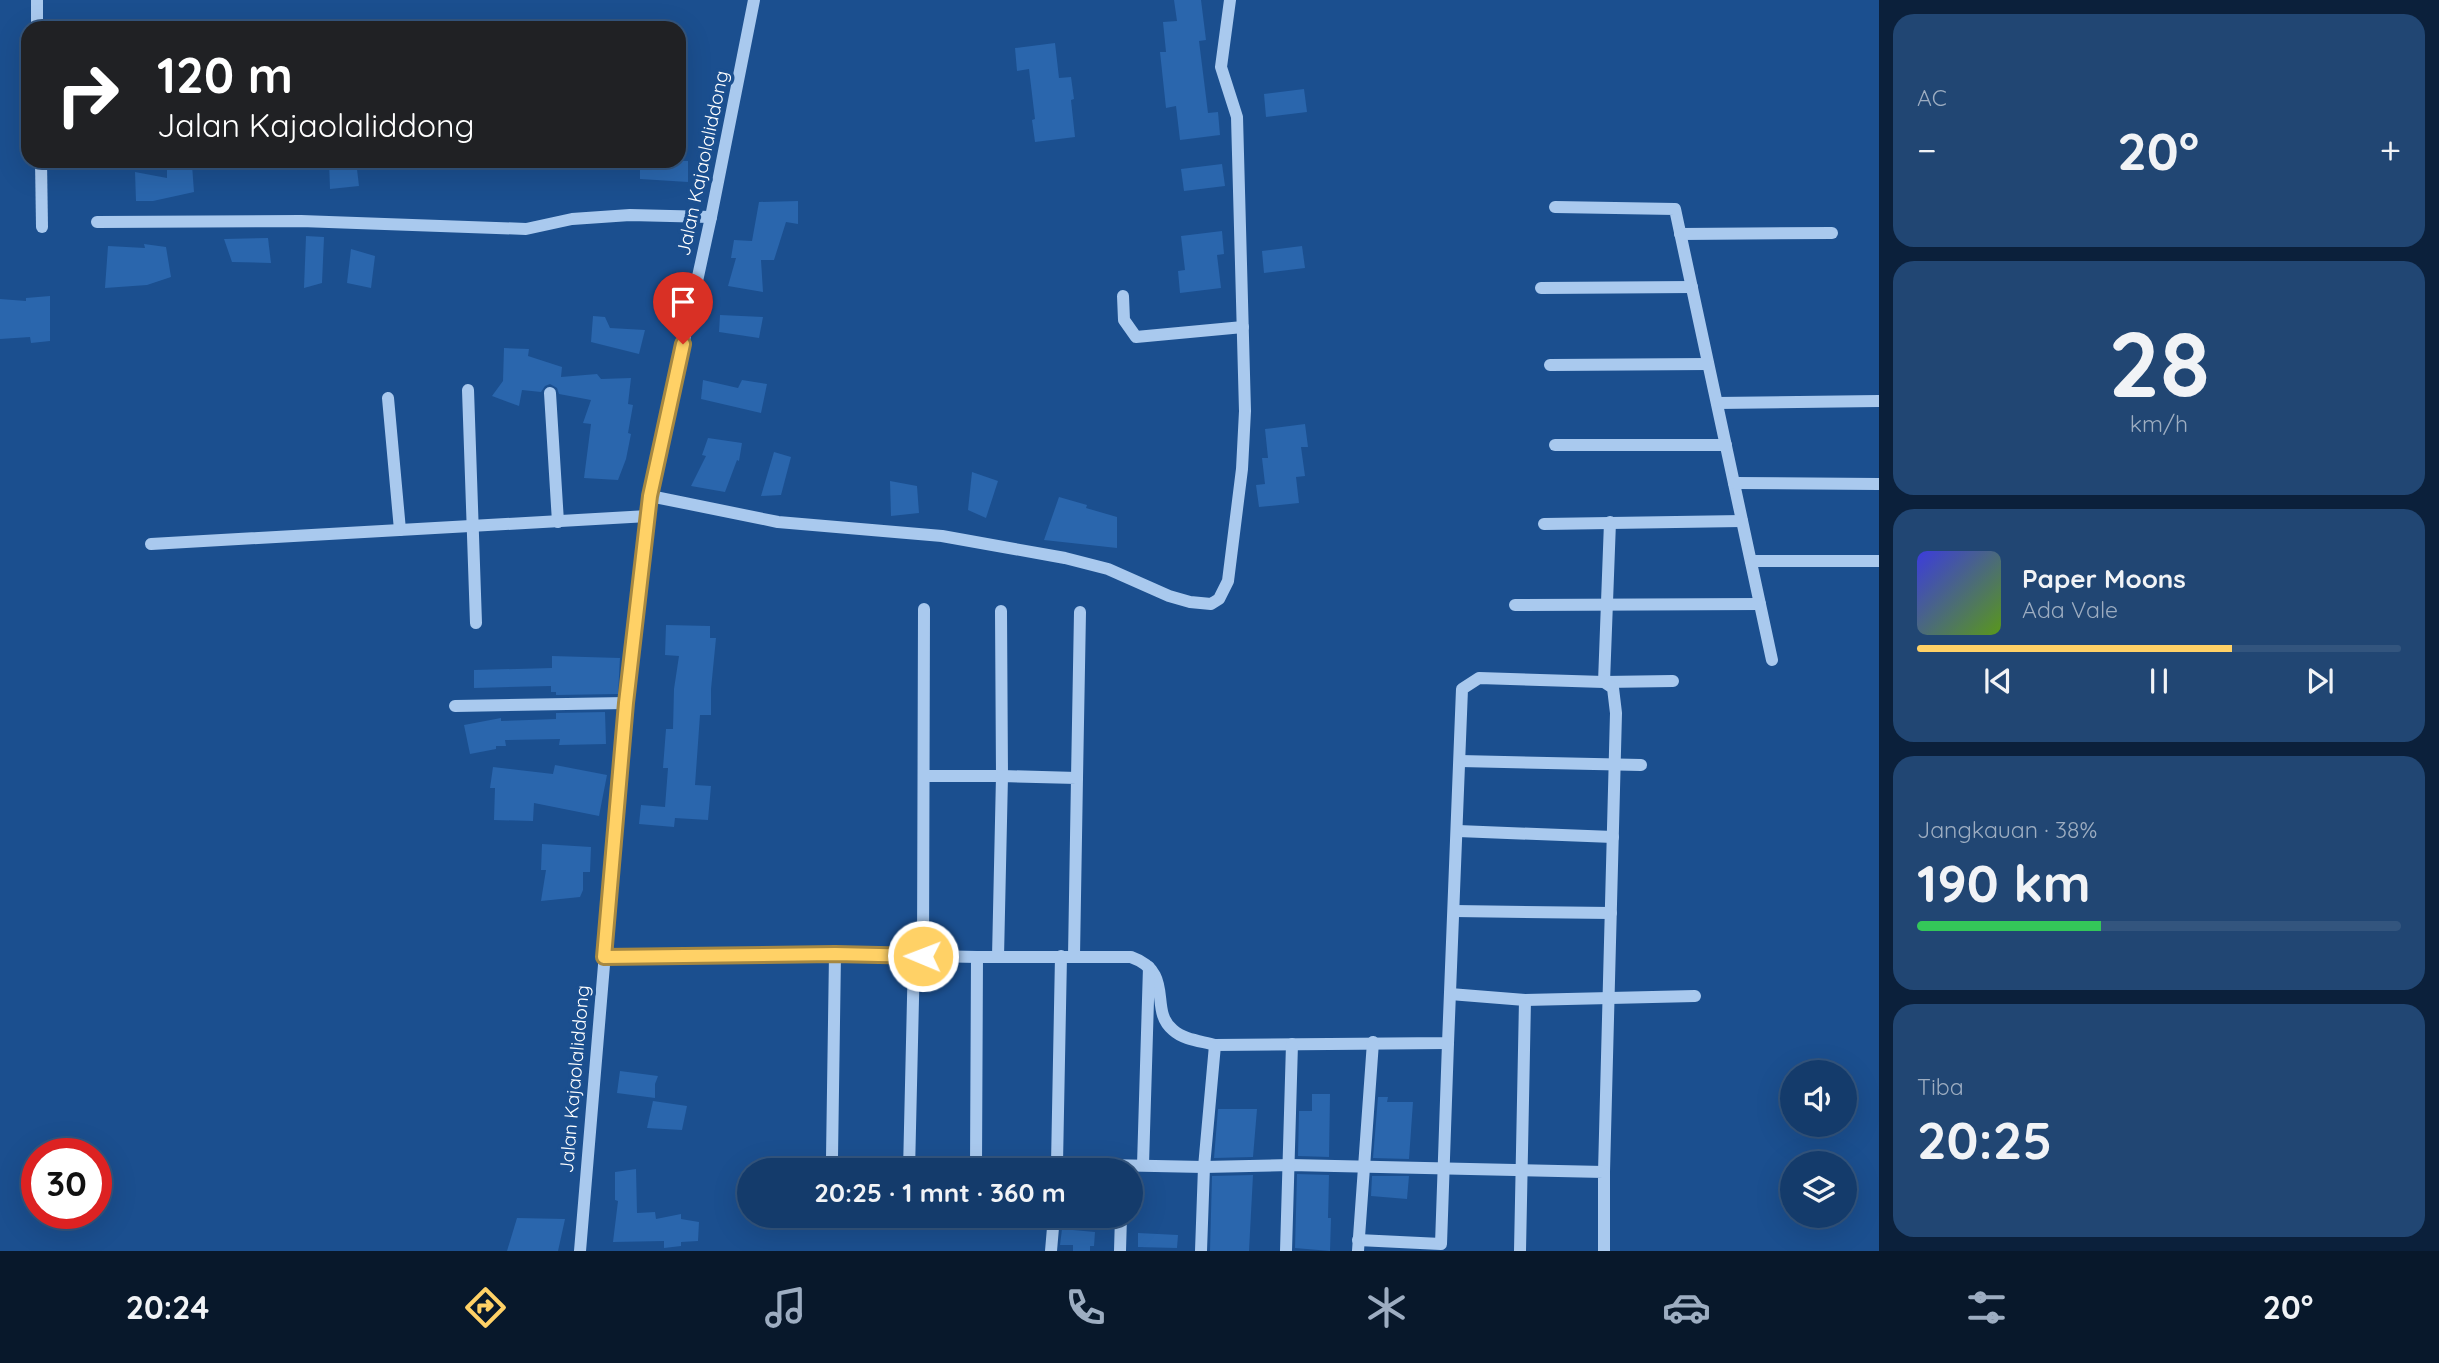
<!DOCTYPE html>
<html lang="id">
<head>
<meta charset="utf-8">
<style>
  :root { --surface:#143b6b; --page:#214673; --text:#f1f3f6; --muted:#9dadc1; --line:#33557e; --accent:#ffd166 }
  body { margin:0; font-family:Quicksand,sans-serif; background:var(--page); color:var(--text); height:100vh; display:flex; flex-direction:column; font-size:26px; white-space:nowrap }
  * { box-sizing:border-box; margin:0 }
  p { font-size:23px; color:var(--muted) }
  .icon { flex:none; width:38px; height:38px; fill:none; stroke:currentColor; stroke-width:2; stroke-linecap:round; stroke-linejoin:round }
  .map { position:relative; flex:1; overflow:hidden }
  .drawer { display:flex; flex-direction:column; gap:14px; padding:14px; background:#0b203b; width:560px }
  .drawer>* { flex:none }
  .hud { position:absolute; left:21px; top:21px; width:665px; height:147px; border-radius:21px; box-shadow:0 7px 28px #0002,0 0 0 2px var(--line); background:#202124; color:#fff; overflow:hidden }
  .controls { position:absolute; left:1780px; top:1060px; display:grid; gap:14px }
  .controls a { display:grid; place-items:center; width:77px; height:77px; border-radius:50%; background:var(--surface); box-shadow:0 7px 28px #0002,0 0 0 2px var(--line); font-size:35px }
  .speed { position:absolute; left:21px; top:1138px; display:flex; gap:14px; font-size:35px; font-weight:700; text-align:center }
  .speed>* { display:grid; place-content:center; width:91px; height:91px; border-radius:50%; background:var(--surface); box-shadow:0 7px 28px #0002,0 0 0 2px var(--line); line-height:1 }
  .speed .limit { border:10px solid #d22; background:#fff; color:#111 }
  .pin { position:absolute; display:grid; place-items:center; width:60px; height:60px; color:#fff; margin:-72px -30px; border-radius:50% 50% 50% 0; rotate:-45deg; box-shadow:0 0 7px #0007 }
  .pin .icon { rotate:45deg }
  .me { position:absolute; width:77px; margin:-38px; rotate:271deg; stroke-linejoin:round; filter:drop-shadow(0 0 5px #0008) }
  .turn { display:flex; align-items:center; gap:24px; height:147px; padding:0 21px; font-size:32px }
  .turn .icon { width:91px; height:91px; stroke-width:2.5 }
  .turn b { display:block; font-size:49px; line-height:60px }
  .big { font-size:52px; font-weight:700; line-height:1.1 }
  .drawer .tile { flex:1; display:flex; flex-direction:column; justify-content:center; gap:10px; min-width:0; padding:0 24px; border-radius:21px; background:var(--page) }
  .drawer .dial { align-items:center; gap:0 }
  .dial b { font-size:91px; line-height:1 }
  .song { display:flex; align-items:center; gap:21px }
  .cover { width:84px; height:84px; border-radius:10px; background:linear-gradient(135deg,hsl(240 70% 55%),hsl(90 70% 35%)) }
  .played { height:7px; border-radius:4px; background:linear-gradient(90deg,var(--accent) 65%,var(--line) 65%) }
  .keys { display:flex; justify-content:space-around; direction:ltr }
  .heat { display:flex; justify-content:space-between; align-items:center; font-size:38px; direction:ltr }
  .charge { height:10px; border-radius:5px; background:linear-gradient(90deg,#34c759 38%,var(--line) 0) }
  .trip { position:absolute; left:737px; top:1158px; width:406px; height:70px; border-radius:35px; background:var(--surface); box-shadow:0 7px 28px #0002,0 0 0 2px var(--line); font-weight:700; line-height:70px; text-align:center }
  .menu { display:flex; height:112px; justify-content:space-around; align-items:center; background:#08182b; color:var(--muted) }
  .menu .icon { width:49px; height:49px }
  .menu .active { color:var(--accent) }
  .menu b { font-size:32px; color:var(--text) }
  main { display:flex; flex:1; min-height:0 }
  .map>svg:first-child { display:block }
  .building { fill:#2a66ad }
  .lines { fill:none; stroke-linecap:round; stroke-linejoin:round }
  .minor { stroke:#a9c9ee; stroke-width:12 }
  .route-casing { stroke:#a68842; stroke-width:18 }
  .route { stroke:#ffd166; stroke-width:12 }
  .labels { text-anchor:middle; stroke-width:7; stroke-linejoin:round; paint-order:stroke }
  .street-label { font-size:19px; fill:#fff; stroke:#1b4f8f }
</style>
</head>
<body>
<main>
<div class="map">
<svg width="1879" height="1251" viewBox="0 0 1879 1251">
  <rect width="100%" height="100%" fill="#1b4f8f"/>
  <g class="building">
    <polygon points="1174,0 1201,0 1206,40 1199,41 1208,113 1218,112 1220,135 1180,140 1176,106 1166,108 1160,52 1166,52 1163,22 1177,21"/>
    <polygon points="1055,43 1059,78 1071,77 1074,99 1071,100 1075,137 1035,142 1032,120 1035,119 1029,69 1017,71 1015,48"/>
    <polygon points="1304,89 1307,112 1266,117 1264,94"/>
    <polygon points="329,161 356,161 359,186 330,189"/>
    <polygon points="640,161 688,161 688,182 640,179"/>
    <polygon points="167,163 192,165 194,192 153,201 136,201 135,172 167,178"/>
    <polygon points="1222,164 1225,186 1184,191 1181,169"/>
    <polygon points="798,201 798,224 786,222 774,260 761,260 763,292 728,286 736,258 731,258 734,240 752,241 759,202"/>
    <polygon points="1222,231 1224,254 1217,255 1221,288 1180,293 1178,271 1185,270 1181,236"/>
    <polygon points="306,236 324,237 322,283 304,288"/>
    <polygon points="268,238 271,263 232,262 224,239"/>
    <polygon points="144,244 166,247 171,277 147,285 105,288 108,246 145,248"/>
    <polygon points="1302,246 1305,268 1264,273 1262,251"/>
    <polygon points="351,249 375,256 371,288 347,283"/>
    <polygon points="50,296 50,341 31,343 30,337 0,339 0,299 26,301 26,298"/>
    <polygon points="720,315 763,317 759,338 719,332"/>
    <polygon points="593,316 605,317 610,328 645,330 639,354 591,342"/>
    <polygon points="504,348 529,349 528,356 562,367 561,377 597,374 601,379 631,378 628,404 633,405 628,433 631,434 626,459 618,480 584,478 591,424 583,423 591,400 559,394 557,388 550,384 545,386 541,392 522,390 519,406 492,396 503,381"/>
    <polygon points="703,380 738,388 742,380 767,384 761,413 701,399"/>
    <polygon points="1305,424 1308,447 1301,447 1305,476 1296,477 1299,503 1259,507 1256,485 1265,484 1262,458 1268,458 1265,429"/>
    <polygon points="708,438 742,443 739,461 737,460 725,492 691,486 706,456 702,455"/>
    <polygon points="774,452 791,457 781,495 761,496"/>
    <polygon points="972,472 998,481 986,518 968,510"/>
    <polygon points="890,481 917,486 919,513 891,516"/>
    <polygon points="1059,497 1087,505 1086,508 1117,517 1117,548 1044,540"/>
    <polygon points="666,625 710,626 710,638 716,638 711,689 711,715 700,715 695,785 711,786 708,820 675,818 674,827 639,824 641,805 665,807 668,768 663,768 666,729 673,729 674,689 679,656 665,655"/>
    <polygon points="552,656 620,658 618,694 556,695 556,692 551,692 551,686 474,688 474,670 552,668"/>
    <polygon points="605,712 606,744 559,745 560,739 505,740 506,746 496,746 496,749 470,754 464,725 501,718 501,721 556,719 556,713"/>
    <polygon points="555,765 607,775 599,816 534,803 533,821 494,820 495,788 490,788 493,767 553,774"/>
    <polygon points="542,844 591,847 590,872 583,872 583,890 580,897 541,901 546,870 541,870"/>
    <polygon points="620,1071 658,1076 655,1084 655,1098 617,1093"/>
    <polygon points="1312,1094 1330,1094 1329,1157 1298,1156 1299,1111 1312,1111"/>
    <polygon points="1378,1097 1388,1097 1387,1102 1413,1102 1409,1159 1373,1158"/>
    <polygon points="653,1101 687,1106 682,1130 647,1128"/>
    <polygon points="1218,1109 1257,1109 1253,1157 1214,1158"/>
    <polygon points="636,1169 637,1213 655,1212 656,1219 681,1214 681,1219 699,1222 698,1241 681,1242 681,1246 664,1248 664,1241 613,1242 618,1201 615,1200 615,1172"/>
    <polygon points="1297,1174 1329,1175 1328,1218 1331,1218 1330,1251 1295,1248"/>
    <polygon points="1253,1175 1249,1251 1210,1251 1212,1176"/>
    <polygon points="1372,1176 1409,1176 1407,1199 1371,1196"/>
    <polygon points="517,1218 565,1219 558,1251 507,1251"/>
    <polygon points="1062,1229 1095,1232 1094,1246 1090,1246 1090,1251 1073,1251 1073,1245 1060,1245"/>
    <polygon points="1138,1233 1178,1235 1177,1248 1138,1247"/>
  </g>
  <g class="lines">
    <g class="minor">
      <polyline points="37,0 37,28"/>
      <polyline points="41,161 42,227"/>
      <polyline points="1555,207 1675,209 1772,660"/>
      <polyline points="97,222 301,221 526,229 572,219 630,215 711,217"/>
      <polyline points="1680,234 1832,233"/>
      <polyline points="1541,288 1692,287"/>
      <polyline points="1123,296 1124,320 1136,337 1243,327"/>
      <polyline points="1550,365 1708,364"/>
      <polyline points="468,390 476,623"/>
      <polyline points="550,393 558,522"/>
      <polyline points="388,398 400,530"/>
      <polyline points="1717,403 1879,401"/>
      <polyline points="1555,445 1726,445"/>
      <polyline points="1734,483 1879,484"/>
      <polyline points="650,496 778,522 942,536 1065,558 1108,569 1169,596 1190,602 1211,604 1219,599 1228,581 1242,469 1245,411 1237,117 1221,67 1230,0"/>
      <polyline points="1610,522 1604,682 1673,681"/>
      <polyline points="1544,524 1742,521"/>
      <polyline points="151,544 648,516"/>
      <polyline points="1751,561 1879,561"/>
      <polyline points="1515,605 1760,604"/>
      <polyline points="455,706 626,703"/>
      <polyline points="1460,761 1641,765"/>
      <polyline points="924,776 1002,776 1001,611"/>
      <polyline points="1077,778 1080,612"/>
      <polyline points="1458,831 1613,837"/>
      <polyline points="1454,911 1611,913"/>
      <polyline points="835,954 832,1158 842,1171"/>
      <polyline points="923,956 924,609"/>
      <path d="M604,957L835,954L977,957H1131C1176,973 1148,1010 1173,1030C1184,1040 1201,1041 1215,1045L1448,1043L1462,689L1479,678L1604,682L1613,688L1616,713L1604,1172"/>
      <polyline points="977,957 976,1168 1057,1164 1061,956"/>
      <polyline points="998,957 1002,776 1077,778 1074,956"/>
      <polyline points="1450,994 1525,1000 1695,996"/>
      <polyline points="1143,1165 1149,967"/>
      <polyline points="909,1171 914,956"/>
      <polyline points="935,1171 976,1168"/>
      <polyline points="1056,1171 1057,1164 1204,1167 1290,1165 1604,1172 1604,1251"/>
      <polyline points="1358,1240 1441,1244 1448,1043"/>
      <polyline points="580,1251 626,703 650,496 711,217 754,0"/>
      <polyline points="1051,1251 1054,1216"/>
      <polyline points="1120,1251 1121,1216"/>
      <polyline points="1201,1251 1204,1167 1215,1045"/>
      <polyline points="1286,1251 1292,1044"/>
      <polyline points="1358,1251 1373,1042"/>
      <polyline points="1520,1251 1525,1000"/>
    </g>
  </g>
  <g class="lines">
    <defs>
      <polyline id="route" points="683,344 650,496 626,703 604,957 835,954 923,956"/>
    </defs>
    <use href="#route" class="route-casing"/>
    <use href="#route" class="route"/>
  </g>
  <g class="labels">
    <g class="street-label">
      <text transform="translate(702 163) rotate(-78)" y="7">Jalan Kajaolaliddong</text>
      <text transform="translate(574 1079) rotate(-85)" y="7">Jalan Kajaolaliddong</text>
    </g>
  </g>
</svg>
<div class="controls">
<a><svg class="icon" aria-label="sound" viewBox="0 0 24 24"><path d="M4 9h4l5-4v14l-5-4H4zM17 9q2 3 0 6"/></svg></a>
<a><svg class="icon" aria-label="layers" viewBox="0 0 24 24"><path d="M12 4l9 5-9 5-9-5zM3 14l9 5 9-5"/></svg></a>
</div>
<div class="speed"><div class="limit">30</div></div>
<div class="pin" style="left:683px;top:344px;background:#d93025"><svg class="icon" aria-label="arrive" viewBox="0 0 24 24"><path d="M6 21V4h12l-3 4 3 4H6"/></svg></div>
<svg class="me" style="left:923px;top:956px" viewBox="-20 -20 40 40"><circle r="17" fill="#ffd166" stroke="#fff" stroke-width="3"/><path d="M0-11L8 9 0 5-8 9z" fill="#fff"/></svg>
<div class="trip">20:25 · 1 mnt · 360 m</div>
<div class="hud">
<div class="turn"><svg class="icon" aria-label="right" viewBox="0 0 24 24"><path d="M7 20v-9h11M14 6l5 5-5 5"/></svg><div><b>120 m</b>Jalan Kajaolaliddong</div></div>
</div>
</div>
<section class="drawer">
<div class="tile"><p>AC</p>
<div class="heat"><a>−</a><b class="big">20°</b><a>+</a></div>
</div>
<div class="tile dial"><b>28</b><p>km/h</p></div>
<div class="tile">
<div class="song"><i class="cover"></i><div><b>Paper Moons</b><p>Ada Vale</p></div></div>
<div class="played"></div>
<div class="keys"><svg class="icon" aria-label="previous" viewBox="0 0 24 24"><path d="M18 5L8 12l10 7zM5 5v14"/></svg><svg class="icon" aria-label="pause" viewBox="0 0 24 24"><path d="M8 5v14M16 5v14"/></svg><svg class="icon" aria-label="next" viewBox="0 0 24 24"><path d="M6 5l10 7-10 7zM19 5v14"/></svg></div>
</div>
<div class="tile"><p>Jangkauan · 38%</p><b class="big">190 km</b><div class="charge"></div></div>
<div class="tile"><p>Tiba</p><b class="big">20:25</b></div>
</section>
</main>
<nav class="menu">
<b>20:24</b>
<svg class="icon active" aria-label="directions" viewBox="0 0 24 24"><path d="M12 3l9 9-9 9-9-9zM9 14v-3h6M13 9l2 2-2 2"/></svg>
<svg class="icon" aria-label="music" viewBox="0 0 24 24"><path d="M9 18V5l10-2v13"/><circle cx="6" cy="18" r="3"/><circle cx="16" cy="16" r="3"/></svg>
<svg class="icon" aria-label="phone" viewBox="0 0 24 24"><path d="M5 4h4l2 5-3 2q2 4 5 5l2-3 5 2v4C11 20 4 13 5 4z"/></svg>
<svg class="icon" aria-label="climate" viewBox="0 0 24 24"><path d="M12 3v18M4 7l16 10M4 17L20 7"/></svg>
<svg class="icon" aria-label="car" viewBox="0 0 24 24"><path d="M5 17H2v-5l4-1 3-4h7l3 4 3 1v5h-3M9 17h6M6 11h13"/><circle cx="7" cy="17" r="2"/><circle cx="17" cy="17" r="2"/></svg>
<svg class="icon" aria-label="filters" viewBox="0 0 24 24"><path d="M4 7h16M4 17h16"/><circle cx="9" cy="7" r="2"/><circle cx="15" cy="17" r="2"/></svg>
<b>20°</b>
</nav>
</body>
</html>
